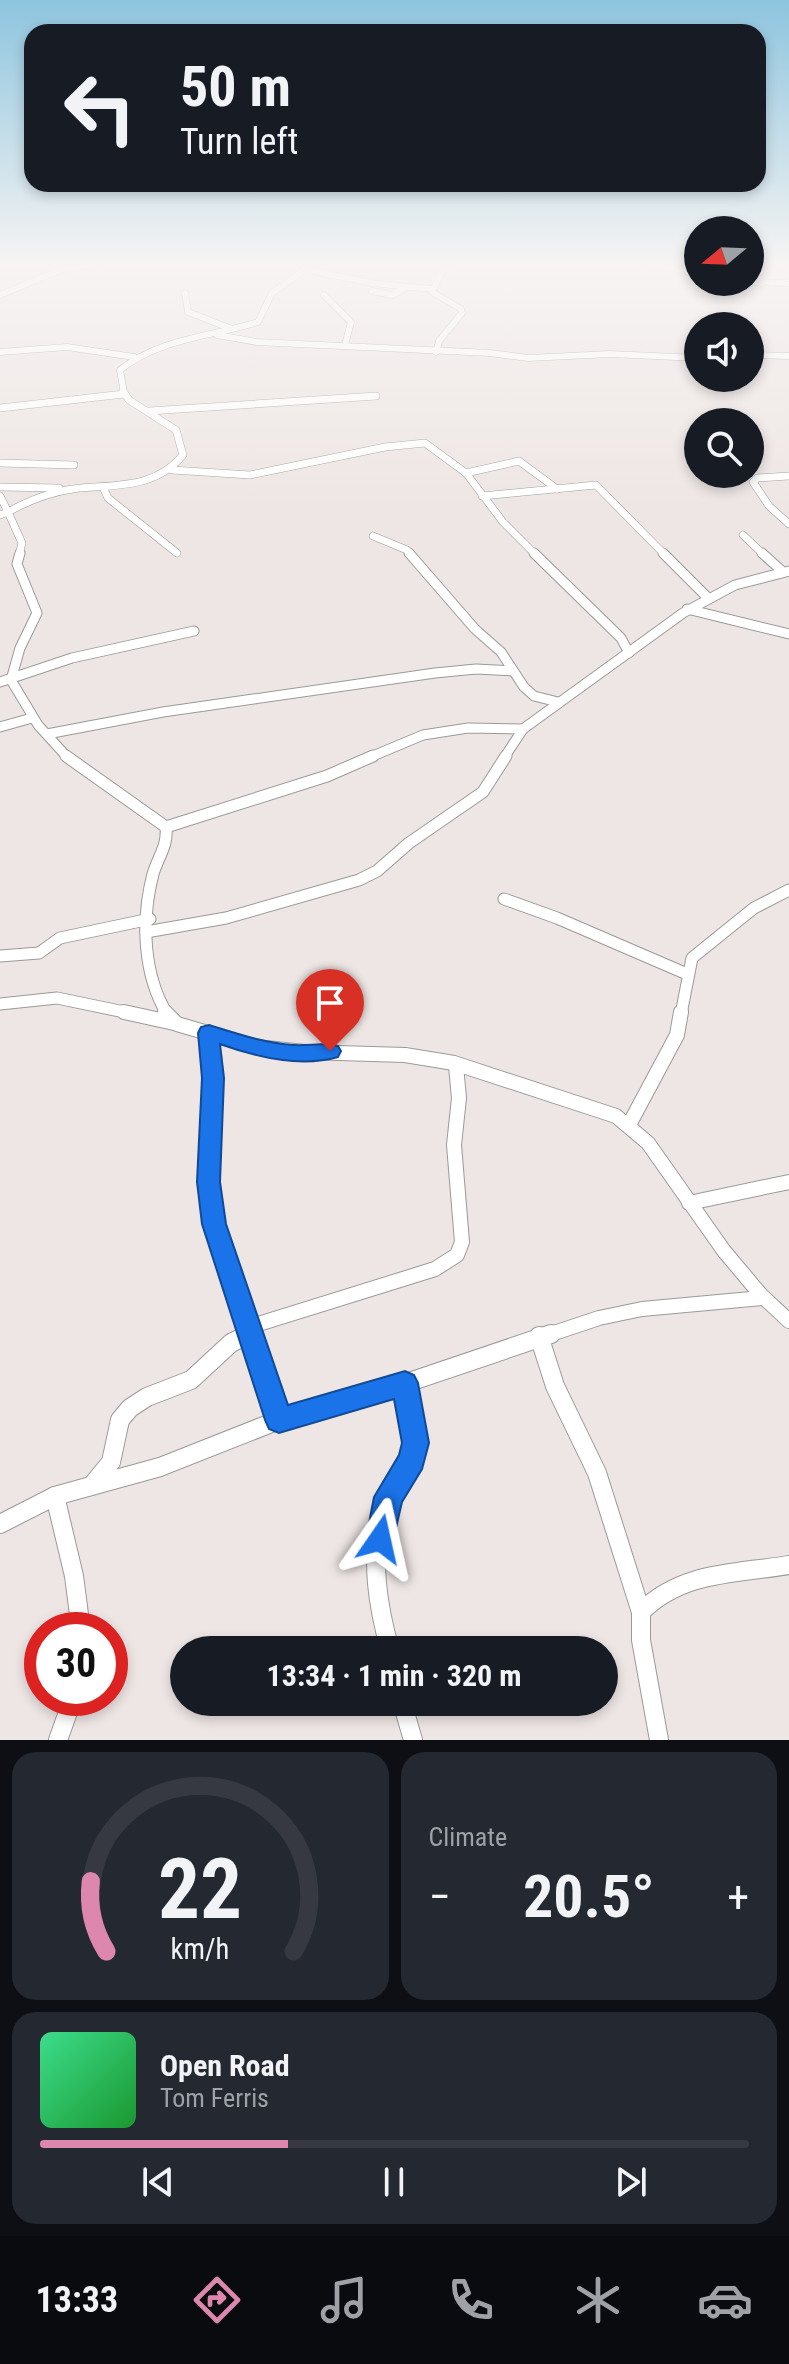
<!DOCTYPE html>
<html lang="en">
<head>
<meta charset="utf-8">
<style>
  :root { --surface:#171b24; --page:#242831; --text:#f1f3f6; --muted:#9ea1a6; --line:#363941; --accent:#de87ae }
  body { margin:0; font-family:"Roboto Condensed",sans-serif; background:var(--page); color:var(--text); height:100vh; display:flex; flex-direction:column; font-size:30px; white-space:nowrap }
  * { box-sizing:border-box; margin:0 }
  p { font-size:26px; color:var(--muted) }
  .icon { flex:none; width:44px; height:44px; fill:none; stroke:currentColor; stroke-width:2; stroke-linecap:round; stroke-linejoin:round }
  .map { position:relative; height:1740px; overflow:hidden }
  .sheet { display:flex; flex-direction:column; gap:12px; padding:12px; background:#0d0f14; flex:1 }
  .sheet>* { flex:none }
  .hud { position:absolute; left:24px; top:24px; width:742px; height:168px; border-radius:24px; box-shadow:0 4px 12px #0003; background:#171b24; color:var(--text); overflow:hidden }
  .needle { width:52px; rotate:251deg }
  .fabs { position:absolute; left:684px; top:216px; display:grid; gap:16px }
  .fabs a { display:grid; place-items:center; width:80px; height:80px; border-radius:50%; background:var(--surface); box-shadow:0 4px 12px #0003; font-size:40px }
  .speed { position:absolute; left:24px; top:1612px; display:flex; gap:16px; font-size:40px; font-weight:700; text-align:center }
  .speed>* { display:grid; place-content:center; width:104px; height:104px; border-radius:50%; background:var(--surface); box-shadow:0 4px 12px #0003; line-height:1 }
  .speed .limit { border:12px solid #d22; background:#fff; color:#111 }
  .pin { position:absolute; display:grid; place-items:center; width:68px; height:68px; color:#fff; margin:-82px -34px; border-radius:50% 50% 50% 0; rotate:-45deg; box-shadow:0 0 8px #0007 }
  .pin .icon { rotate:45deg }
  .me { position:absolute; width:88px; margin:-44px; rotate:11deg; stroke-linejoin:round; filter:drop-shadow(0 0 6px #0008) }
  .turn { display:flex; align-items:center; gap:28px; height:168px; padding:0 24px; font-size:36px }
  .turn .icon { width:104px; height:104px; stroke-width:2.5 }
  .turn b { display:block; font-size:56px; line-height:68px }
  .big { font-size:60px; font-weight:700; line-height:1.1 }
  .sheet .tile { flex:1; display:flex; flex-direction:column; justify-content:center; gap:12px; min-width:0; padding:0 28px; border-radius:24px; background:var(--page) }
  .sheet .dial { align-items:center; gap:0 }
  .dial svg { height:208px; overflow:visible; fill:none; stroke:var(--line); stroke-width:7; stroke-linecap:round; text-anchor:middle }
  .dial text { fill:var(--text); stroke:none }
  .song { display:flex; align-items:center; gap:24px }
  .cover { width:96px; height:96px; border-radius:12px; background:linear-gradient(135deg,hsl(150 70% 55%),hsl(130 70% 35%)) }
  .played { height:8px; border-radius:4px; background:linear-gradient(90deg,var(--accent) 35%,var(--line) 35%) }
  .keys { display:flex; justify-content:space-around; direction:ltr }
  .heat { display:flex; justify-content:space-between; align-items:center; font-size:44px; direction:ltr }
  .sheet .tiles { flex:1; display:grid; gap:12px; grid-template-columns:1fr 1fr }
  .tile:last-child { grid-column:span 2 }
  .trip { position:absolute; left:170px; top:1636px; width:448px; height:80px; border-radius:40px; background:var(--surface); box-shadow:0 4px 12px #0003; font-weight:700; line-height:80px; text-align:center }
  .tab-bar { display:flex; height:128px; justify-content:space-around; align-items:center; background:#090b0e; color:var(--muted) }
  .tab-bar .icon { width:56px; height:56px }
  .tab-bar .selected { color:var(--accent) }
  .tab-bar b { font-size:36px; color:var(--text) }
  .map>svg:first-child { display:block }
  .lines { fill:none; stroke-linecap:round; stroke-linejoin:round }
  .minor-far5-casing { stroke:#9a9a9a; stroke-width:7 }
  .minor-far4-casing { stroke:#9a9a9a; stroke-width:8 }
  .minor-far3-casing { stroke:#9a9a9a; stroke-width:11 }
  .minor-far2-casing { stroke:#9a9a9a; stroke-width:13 }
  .minor-far1-casing { stroke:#9a9a9a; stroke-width:16 }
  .minor-casing { stroke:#9a9a9a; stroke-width:20 }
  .minor-far5 { stroke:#fff; stroke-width:6 }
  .minor-far4 { stroke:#fff; stroke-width:7 }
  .minor-far3 { stroke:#fff; stroke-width:9 }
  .minor-far2 { stroke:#fff; stroke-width:11 }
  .minor-far1 { stroke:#fff; stroke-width:14 }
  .minor { stroke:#fff; stroke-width:18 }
  .route { fill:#1a73e8; stroke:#114b97; stroke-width:2 }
</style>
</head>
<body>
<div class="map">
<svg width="789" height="1740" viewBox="0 0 789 1740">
  <rect width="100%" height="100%" fill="#eee6e4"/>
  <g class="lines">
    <defs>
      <g id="minor-far5">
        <polyline points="650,263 698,274"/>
        <polyline points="750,263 761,283"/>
        <polyline points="304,269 371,283 432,289"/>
        <polyline points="748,282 789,283"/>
        <polyline points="372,291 392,295 407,287"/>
        <polyline points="185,293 188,312 232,329"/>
        <polyline points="0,295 60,270 97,263"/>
        <polyline points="324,295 351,322 345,345"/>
        <polyline points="217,335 257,342 490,353 528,358 610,354 698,358"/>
        <polyline points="0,352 67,347 134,357"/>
        <polyline points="436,352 439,341 462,313 461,309 432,292 446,263"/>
        <polyline points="750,355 789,356"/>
        <path d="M124,393L120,370C160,338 211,337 258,322L272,293L314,263"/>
      </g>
      <g id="minor-far4">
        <polyline points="0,408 124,394"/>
        <polyline points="149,411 376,396"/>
        <polyline points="0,463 74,465"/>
        <polyline points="172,470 250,475 385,447 425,443 466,473 503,522 536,555"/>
        <polyline points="466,473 519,461 557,489"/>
        <polyline points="789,476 757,478 753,482 769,506 789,524"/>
        <polyline points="0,487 59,488"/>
        <polyline points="103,487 108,498 177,553"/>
        <polyline points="0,496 8,512 0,515"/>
        <polyline points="482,496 596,485 665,555"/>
        <polyline points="743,535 764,555"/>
        <polyline points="373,536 407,550 411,555"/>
        <path d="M19,555L22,543L8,512C28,501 50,492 73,489C114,484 154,490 183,455L176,430L129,400L123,391"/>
      </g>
      <g id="minor-far3">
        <polyline points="20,553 17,564 37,613 20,648 11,680 38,725 68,758"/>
        <polyline points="409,553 475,629 501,652 524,687 534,696 558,702"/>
        <polyline points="534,553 621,638 629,653"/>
        <polyline points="663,553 708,598"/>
        <polyline points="762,553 782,571"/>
        <polyline points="687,609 789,634"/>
        <polyline points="0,682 72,658 194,631"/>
        <polyline points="0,727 32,718"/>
        <polyline points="47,734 163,712 435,673 476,669 513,671"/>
        <polyline points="368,758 423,735 468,728 523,729"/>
        <polyline points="504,758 523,729 683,613 735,585 789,571"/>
      </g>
      <g id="minor-far2">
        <path d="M66,756L166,827C168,846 158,857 153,874C141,920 143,974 167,1014"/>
        <polyline points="166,827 327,776 373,756"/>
        <polyline points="504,899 557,918 687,974"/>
        <polyline points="146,932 226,918 359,880 377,871 409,843 483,792 506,756"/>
        <polyline points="0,956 39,953 60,938 150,919"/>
        <polyline points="0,1004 57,998 134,1014"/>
        <polyline points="681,1014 692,958 754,908 789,890"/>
      </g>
      <g id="minor-far1">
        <polyline points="124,1012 174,1023"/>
        <polyline points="165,1012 177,1024 256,1047 305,1052 405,1055 454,1063 616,1116 648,1143 724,1251 761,1295 789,1321"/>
        <polyline points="209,1033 213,1078 209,1120 211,1205 253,1336"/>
        <polyline points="630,1123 677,1035 681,1012"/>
        <polyline points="689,1203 789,1182"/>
        <polyline points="249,1327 435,1269 457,1255 462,1242 454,1145 459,1098 456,1066"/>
        <polyline points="245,1336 250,1334"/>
        <polyline points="545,1336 599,1318 642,1309 762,1298"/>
      </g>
      <g id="minor">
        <polyline points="252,1334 279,1420"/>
        <polyline points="539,1336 555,1386 597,1473 641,1612 641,1640 659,1740"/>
        <polyline points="93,1484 111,1462 120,1420 130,1408 147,1397 191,1380 231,1343 249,1334"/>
        <polyline points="55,1496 74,1576 81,1630"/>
        <polyline points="0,1524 55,1496 160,1467 279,1420 365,1397 551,1334"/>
        <path d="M641,1612C682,1571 735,1574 789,1565"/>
        <path d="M390,1650C378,1607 370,1560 382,1516C387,1497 399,1484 408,1467C423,1441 412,1410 405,1383"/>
        <polyline points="402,1702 413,1740"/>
        <polyline points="58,1740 73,1698"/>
      </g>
    </defs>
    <use href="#minor-far5" class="minor-far5-casing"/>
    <use href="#minor-far4" class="minor-far4-casing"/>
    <use href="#minor-far3" class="minor-far3-casing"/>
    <use href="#minor-far2" class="minor-far2-casing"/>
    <use href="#minor-far1" class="minor-far1-casing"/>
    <use href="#minor" class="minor-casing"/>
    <use href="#minor-far5" class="minor-far5"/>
    <use href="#minor-far4" class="minor-far4"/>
    <use href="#minor-far3" class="minor-far3"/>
    <use href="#minor-far2" class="minor-far2"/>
    <use href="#minor-far1" class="minor-far1"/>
    <use href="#minor" class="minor"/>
  </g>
  <linearGradient id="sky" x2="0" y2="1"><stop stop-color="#8dc4de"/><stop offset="0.52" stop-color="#f7f4f3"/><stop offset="1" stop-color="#f7f4f3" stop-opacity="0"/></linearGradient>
  <rect width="789" height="506" fill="url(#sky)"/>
  <path class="route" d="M209,1025C238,1034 264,1043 294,1045C309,1046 324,1042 338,1046L341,1051L338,1057C300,1068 256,1057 220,1044L224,1078L220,1182L226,1224L288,1405L405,1371L414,1375L418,1383L429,1443L422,1469L402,1502L391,1549L380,1553L370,1549L366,1539L374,1497L399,1455L402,1443L394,1399L279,1433L269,1429L265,1420L202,1224L197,1182L202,1078L198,1033L201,1027Z"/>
</svg>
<div class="fabs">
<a><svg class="needle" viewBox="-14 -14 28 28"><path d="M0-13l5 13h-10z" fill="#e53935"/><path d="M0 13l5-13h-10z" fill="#9ea1a6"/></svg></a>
<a><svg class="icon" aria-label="sound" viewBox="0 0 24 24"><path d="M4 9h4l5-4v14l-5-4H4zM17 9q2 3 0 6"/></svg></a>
<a><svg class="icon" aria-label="search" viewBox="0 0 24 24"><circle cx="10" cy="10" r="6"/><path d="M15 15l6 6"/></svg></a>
</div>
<div class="speed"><div class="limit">30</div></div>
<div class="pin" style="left:330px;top:1051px;background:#d93025"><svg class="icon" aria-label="arrive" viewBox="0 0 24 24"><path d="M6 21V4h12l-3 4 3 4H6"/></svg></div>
<svg class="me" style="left:380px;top:1539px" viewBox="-20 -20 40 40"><path d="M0-17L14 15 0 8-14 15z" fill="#1a73e8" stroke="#fff" stroke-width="4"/></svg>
<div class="trip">13:34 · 1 min · 320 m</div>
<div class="hud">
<div class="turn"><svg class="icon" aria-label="left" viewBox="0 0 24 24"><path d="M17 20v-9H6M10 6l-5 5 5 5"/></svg><div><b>50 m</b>Turn left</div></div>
</div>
</div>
<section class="sheet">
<div class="tiles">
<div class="tile dial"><svg viewBox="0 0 100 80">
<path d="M14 69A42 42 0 1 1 86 69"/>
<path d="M14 69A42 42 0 0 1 8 42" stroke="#de87ae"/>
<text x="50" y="56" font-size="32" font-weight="700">22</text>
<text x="50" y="72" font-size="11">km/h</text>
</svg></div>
<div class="tile"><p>Climate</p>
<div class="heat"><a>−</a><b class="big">20.5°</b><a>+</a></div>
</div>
<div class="tile">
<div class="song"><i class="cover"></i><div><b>Open Road</b><p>Tom Ferris</p></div></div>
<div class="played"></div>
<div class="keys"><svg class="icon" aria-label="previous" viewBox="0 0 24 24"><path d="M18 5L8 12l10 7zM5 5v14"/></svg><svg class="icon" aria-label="pause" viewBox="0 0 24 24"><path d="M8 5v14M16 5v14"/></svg><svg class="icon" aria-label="next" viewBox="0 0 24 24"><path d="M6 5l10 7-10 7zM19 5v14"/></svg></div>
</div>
</div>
</section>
<nav class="tab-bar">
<b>13:33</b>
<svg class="icon selected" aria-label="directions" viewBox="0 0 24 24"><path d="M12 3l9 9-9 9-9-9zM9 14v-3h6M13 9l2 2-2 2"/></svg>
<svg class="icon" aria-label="music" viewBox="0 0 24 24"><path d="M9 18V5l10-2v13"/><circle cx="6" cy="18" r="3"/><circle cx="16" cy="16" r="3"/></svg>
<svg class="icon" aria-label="phone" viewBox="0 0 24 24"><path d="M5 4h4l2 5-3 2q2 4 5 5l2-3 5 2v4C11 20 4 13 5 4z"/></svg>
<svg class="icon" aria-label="climate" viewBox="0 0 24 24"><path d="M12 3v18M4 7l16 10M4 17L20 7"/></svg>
<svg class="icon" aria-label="car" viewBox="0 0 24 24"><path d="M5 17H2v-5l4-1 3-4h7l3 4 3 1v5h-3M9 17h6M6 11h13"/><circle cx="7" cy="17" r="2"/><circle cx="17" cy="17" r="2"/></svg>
</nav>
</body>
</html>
